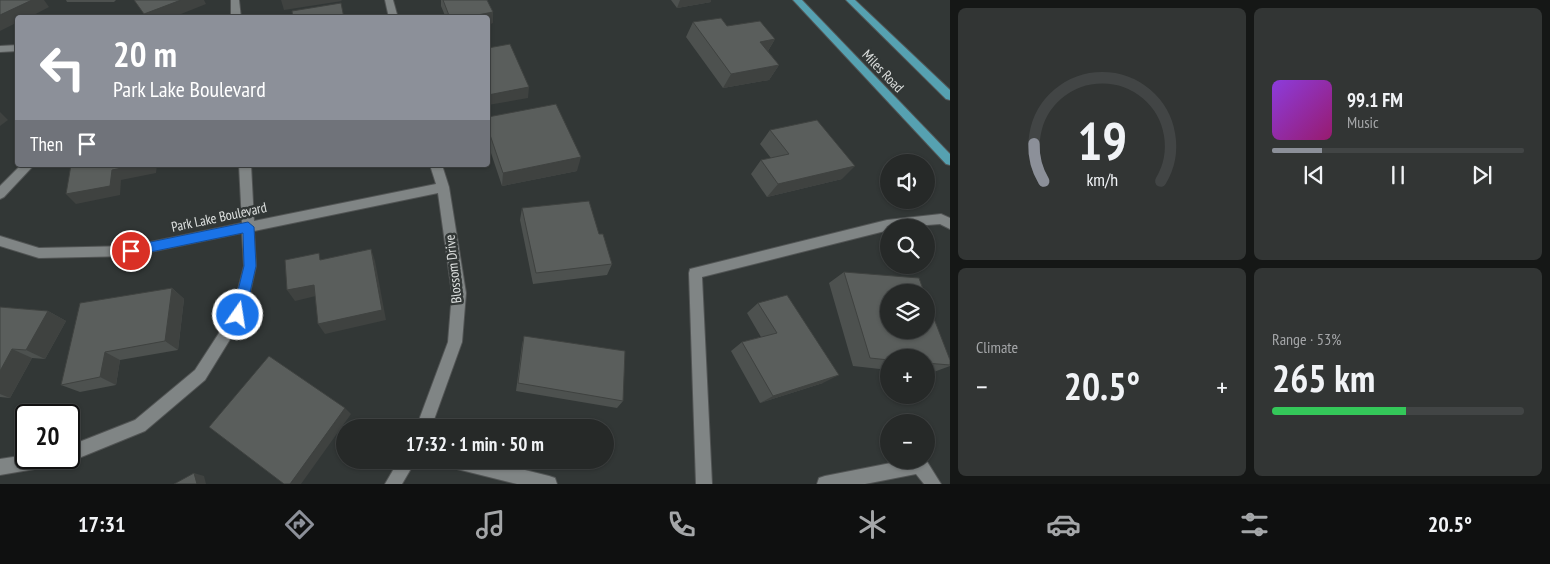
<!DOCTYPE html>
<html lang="en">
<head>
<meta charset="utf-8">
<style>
  :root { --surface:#262928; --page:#323534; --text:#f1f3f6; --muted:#a4a6a8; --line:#424545; --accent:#8c9099 }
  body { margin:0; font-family:"PT Sans Narrow",sans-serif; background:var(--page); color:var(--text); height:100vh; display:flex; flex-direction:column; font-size:19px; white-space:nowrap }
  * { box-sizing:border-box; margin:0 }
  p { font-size:16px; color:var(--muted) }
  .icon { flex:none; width:28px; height:28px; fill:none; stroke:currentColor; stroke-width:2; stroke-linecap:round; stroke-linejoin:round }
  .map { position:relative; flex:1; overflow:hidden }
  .drawer { display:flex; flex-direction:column; gap:8px; padding:8px; background:#151716; width:600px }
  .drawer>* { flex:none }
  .top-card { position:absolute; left:15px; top:15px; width:475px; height:152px; border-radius:5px; box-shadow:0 1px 4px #0004,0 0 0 1px var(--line); background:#8c9099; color:#fff; overflow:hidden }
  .tools { position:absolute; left:880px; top:154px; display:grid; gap:10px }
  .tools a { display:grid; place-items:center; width:55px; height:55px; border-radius:50%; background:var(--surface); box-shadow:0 1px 4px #0004,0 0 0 1px var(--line); font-size:25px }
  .speed { position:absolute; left:15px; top:404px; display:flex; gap:10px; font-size:25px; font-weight:700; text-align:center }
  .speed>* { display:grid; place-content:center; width:65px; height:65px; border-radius:50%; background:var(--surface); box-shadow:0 1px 4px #0004,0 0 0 1px var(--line); line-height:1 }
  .speed .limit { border:2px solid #111; border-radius:8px; background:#fff; color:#111 }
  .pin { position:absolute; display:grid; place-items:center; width:42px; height:42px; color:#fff; margin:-21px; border:2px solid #fff; border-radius:50%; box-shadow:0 1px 5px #0007 }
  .me { position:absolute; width:55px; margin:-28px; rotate:13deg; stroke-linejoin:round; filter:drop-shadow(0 0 4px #0008) }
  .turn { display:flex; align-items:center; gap:18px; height:105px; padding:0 15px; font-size:22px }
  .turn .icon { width:65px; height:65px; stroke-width:2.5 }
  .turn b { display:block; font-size:35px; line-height:42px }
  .then { display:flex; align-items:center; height:48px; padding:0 15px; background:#0003; gap:10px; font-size:19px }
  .big { font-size:38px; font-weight:800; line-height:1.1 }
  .drawer .tile { flex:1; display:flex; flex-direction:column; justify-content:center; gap:8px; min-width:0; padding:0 18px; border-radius:8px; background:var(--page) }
  .drawer .dial { align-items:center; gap:0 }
  .dial svg { height:130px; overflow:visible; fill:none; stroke:var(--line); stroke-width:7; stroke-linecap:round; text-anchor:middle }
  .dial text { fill:var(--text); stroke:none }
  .song { display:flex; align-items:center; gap:15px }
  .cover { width:60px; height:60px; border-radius:8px; background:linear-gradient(135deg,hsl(270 70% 55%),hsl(320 70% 35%)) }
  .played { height:5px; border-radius:2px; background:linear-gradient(90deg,var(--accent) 20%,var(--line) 20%) }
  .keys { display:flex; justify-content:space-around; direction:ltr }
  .heat { display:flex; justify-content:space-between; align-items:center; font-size:28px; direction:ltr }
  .charge { height:8px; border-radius:4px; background:linear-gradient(90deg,#34c759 53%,var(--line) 0) }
  .drawer .tiles { flex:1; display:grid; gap:8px; grid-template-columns:repeat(2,1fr) }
  .trip { position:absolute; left:336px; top:419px; width:278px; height:50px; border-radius:25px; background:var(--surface); box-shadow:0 1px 4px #0004,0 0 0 1px var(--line); font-weight:800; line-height:50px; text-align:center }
  .tabs { display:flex; height:80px; justify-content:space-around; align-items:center; background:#0f1010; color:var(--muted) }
  .tabs .icon { width:35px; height:35px }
  .tabs .selected { color:var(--accent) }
  .tabs b { font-size:22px; color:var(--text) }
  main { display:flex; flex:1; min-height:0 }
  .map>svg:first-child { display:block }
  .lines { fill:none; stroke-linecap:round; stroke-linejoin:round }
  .minor-casing { stroke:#515454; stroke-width:2 }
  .major-casing { stroke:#515454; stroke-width:2 }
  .minor { fill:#808585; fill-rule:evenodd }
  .major { fill:#56a1b1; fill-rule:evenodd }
  .wall { fill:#4d514f }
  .shaded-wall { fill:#3f4240 }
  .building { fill:#5a5e5c; stroke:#3f4240 }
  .route { fill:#1a73e8; stroke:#114b97 }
  .labels { text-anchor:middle; stroke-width:5; stroke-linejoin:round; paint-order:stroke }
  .street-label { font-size:14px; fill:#dde0df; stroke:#323736 }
</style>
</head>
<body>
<main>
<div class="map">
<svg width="950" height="484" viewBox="0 0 950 484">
  <rect width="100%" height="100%" fill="#323736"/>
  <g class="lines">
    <defs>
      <g id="minor">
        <polygon points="231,0 239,0 241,18 231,18"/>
        <polygon points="385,0 393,0 398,18 389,18"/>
        <polygon points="18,45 18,51 0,52 0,46"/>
        <polygon points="21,165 34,165 4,197 0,199 0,186"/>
        <polygon points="239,165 251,165 254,221 436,184 430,165 442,165 449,187 466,293 462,342 431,428 416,428 448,342 452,293 438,193 254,231 256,266 245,315 205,380 145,431 69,462 63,460 63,458 69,458 69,446 135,420 195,370 232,313 244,266 242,233 131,256 39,258 0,246 0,236 39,248 131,246 242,223"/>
        <polygon points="941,214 950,218 950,229 940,224 889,228 889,230 702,277 712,484 696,484 689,273 690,269 887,220"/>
        <polygon points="26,455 26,458 60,458 58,464 52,466 0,475 0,459"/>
        <polygon points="399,460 416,460 402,484 385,484"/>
        <polygon points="445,460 485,460 549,476 555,478 557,484 517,484 453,468 447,466"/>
        <polygon points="906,460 926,460 941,484 924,484 916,474 865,484 817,484 819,478 825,476"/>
      </g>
      <g id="major">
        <polygon points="793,0 802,0 950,154 950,165 946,164"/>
        <polygon points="846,0 855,0 950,90 950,100 946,99"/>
      </g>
    </defs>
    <use href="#minor" class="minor-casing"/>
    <use href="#major" class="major-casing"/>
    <use href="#minor" class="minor"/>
    <use href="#major" class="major"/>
  </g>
  <g class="wall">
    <polygon points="66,0 116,0 114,2 67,2"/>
    <polygon points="441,0 487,0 493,23 488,24 488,18 446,18 441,6"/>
    <polygon points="671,0 711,0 711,2 677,8"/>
    <polygon points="693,22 727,26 775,39 768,51 779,65 769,80 723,88 686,37"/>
    <polygon points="488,117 577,171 502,186 488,144"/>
    <polygon points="770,130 842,179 767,197 751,174 761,160 771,158 760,144"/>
    <polygon points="522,208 612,264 607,275 533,284 520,220"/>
    <polygon points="844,272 950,360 950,366 931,373 926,373 926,358 889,358 889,370 853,366 829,283"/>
    <polygon points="172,288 184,299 178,350 120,360 116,385 80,392 61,385"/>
    <polygon points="758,303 823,383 760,403 731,351 742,342 761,337 747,313"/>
    <polygon points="0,307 48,311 66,321 45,359 32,358 10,398 0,397"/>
    <polygon points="524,336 623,401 617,408 516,391 522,345"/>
  </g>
  <g class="shaded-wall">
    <polygon points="32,0 44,0 49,7 28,18 18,18 18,22 0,31 0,15"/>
    <polygon points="181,0 204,0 206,4 171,18 146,18 144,14"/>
    <polygon points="281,0 341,0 342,1 284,10"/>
    <polygon points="680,0 711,0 711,2 677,8"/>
    <polygon points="493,12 493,23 488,24 488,18 462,18"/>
    <polygon points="775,39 766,54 760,42"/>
    <polygon points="779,65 769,80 723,88 731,74"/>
    <polygon points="529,87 528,98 488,105 488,95"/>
    <polygon points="0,112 8,120 0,126"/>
    <polygon points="581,157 577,171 502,186 503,173"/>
    <polygon points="137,165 157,165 156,173 121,180 120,195 76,204 66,194 112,170"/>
    <polygon points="319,165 333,165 320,168"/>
    <polygon points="855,166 842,179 767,197 778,184"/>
    <polygon points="371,249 375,261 386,320 325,334 318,324"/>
    <polygon points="314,285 320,295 295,301 287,290"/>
    <polygon points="172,288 184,299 178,350 165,341"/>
    <polygon points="48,311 66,321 45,359 26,350"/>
    <polygon points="12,349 32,358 10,398 0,394 0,371"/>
    <polygon points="105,352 120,360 116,385 100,377"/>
    <polygon points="839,375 823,383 760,403 773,396"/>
    <polygon points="345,408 351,414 301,484 290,484"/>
    <polygon points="194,473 204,476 206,484 197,484"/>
  </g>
  <g class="building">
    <polygon points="0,0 32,0 0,15"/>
    <polygon points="134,0 181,0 144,14"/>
    <polygon points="443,0 487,0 493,12 462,18 450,18"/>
    <polygon points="341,3 344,18 293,18 292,11"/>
    <polygon points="721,18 727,26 760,21 775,39 760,42 779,65 731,74 693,22"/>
    <polygon points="510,44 529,87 488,95 488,48"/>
    <polygon points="556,104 581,157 503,173 488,129 488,117"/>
    <polygon points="817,120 855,166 778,184 761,160 789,154 770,130"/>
    <polygon points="71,165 137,165 112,170 110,186 66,194"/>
    <polygon points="589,201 599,234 603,234 612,264 536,273 522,208"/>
    <polygon points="371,249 382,310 318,324 314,285 287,290 285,260 319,253 320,260"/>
    <polygon points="844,272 919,278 924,292 889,292 889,330 926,330 926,298 950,360 950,365 926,363 926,358 889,358 889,360 870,358"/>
    <polygon points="172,288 165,341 105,352 100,377 61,385 80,303"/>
    <polygon points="787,295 839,375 773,396 742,342 777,333 758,303"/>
    <polygon points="0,307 48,311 26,350 12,349 0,371"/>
    <polygon points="524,336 625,351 623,401 518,383"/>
    <polygon points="269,356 345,408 290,484 284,484 209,427"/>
    <polygon points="194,473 197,484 174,484"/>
  </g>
  <polygon class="route" points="248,222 254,227 256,266 245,315 243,319 238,321 234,319 232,315 244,266 243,233 131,256 127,254 125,251 127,247 131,246"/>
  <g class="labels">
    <g class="street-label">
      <text transform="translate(883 71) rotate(46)" y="5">Miles Road</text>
      <text transform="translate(219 217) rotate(-12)" y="5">Park Lake Boulevard</text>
      <text transform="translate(453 269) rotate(-96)" y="5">Blossom Drive</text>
    </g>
  </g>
</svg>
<div class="tools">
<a><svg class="icon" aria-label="sound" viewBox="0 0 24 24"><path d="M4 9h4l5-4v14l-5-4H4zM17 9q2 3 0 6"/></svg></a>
<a><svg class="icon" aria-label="search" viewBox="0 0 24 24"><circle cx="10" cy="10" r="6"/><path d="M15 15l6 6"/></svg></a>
<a><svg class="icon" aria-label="layers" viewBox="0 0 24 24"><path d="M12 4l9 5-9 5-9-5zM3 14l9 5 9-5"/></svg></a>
<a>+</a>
<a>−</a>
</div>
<div class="speed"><div class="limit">20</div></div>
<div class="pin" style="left:131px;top:251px;background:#d93025"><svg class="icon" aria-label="arrive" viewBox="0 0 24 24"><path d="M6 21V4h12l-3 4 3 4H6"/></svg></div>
<svg class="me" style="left:238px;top:315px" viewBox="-20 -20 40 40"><circle r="17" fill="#1a73e8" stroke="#fff" stroke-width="3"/><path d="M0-11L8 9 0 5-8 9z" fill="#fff"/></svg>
<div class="trip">17:32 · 1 min · 50 m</div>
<div class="top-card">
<div class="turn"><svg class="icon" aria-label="left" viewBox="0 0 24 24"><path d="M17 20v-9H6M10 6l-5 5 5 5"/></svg><div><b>20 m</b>Park Lake Boulevard</div></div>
<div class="then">Then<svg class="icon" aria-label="arrive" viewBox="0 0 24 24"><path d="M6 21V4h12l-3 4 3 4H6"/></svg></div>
</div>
</div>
<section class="drawer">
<div class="tiles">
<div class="tile dial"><svg viewBox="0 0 100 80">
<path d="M14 69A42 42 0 1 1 86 69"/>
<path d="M14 69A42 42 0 0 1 8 46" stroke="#8c9099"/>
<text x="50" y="56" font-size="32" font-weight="700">19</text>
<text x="50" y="72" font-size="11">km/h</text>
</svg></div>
<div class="tile">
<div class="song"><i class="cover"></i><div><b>99.1 FM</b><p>Music</p></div></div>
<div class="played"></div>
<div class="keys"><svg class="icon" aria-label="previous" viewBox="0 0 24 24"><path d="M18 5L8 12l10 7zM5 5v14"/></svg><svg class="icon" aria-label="pause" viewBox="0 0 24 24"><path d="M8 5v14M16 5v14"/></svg><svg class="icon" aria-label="next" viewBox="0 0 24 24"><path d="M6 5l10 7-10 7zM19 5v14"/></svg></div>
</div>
<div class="tile"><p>Climate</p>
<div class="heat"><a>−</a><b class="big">20.5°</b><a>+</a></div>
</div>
<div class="tile"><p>Range · 53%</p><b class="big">265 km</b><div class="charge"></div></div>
</div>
</section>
</main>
<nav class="tabs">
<b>17:31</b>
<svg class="icon selected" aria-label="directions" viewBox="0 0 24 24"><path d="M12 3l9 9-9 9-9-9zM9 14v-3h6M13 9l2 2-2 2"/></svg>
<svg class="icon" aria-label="music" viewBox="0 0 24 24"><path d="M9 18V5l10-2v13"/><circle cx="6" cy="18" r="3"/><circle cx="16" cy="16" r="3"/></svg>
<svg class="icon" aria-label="phone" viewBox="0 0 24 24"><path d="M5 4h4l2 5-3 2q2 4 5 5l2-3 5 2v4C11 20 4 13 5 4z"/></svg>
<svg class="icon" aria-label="climate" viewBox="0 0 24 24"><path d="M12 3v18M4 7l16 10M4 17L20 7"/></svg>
<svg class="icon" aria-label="car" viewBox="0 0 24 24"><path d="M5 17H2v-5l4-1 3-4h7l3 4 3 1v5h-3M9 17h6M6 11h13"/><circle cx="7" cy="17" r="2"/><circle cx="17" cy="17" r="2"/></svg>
<svg class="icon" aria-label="filters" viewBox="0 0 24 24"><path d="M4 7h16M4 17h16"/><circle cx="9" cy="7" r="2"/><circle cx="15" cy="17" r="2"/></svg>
<b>20.5°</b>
</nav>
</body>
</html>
